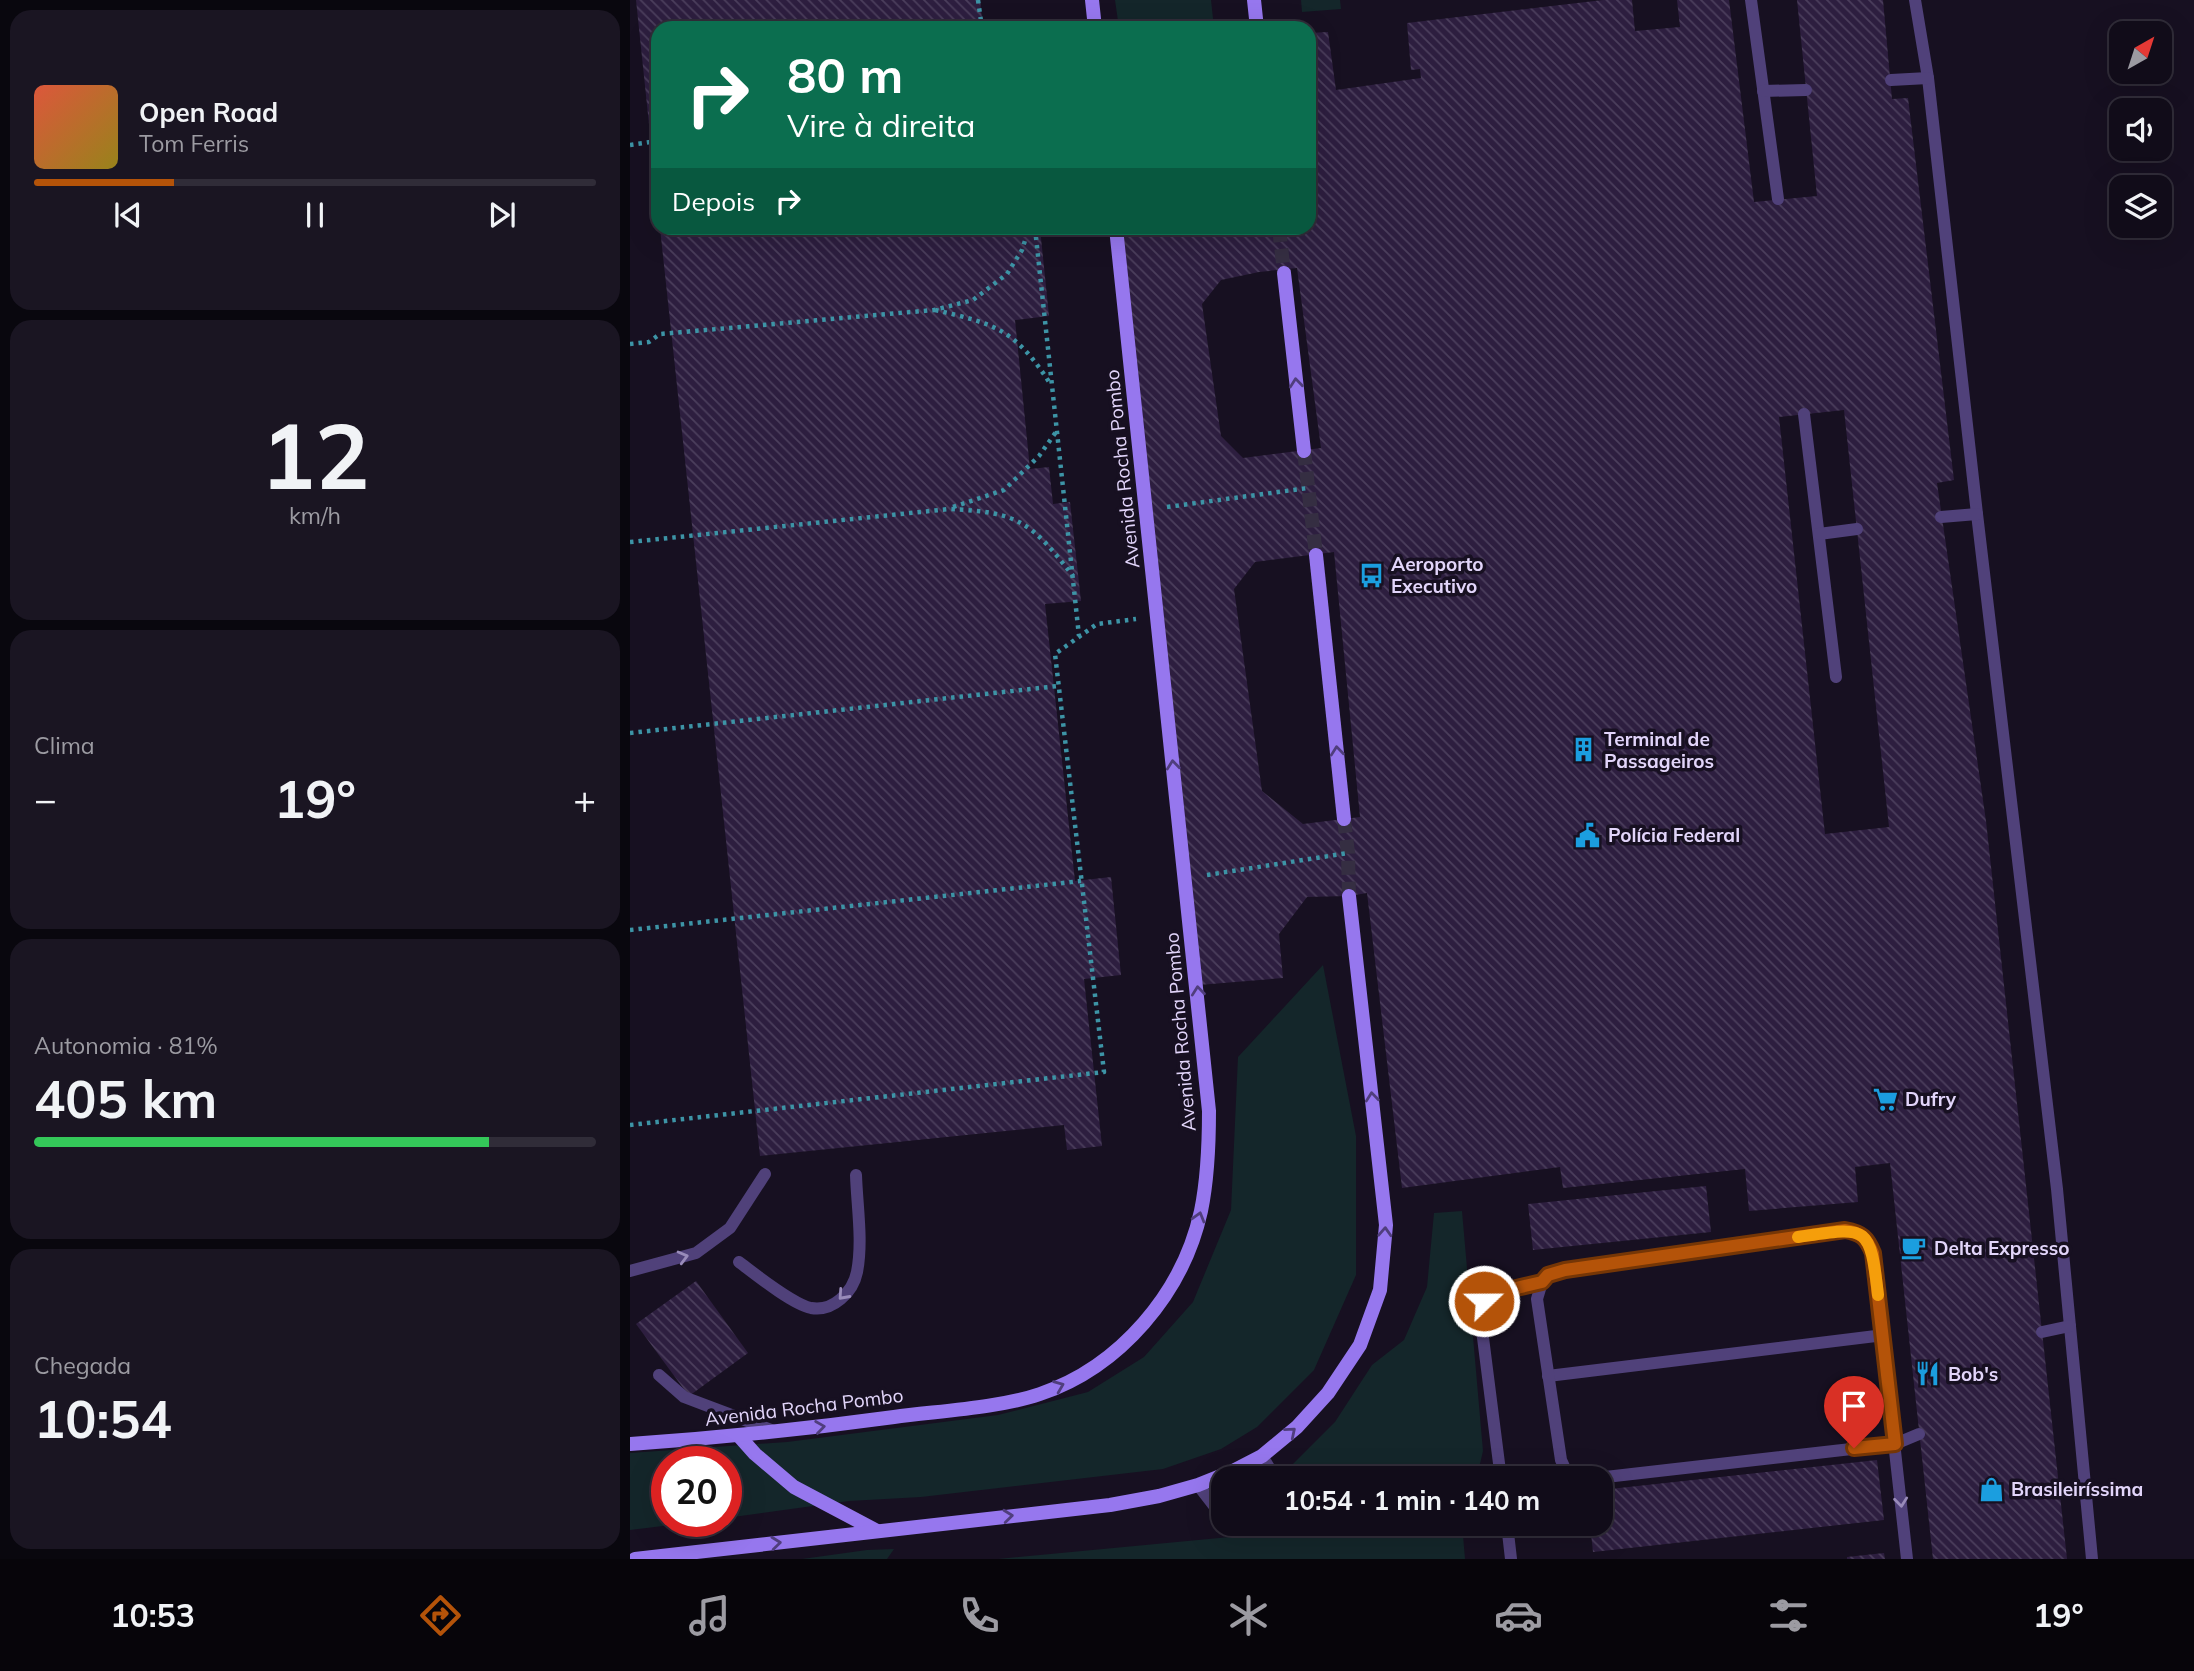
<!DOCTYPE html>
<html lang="pt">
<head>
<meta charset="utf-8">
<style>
  :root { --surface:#110c19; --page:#1a1522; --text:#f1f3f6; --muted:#9c9ba2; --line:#302c38; --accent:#b45309 }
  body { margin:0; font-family:Mulish,sans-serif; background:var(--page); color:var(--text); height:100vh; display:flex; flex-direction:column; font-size:26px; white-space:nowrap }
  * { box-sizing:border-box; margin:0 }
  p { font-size:23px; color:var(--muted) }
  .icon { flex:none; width:38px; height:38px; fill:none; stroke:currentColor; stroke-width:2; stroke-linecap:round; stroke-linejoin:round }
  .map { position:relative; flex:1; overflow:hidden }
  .panel { display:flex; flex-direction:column; gap:10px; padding:10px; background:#09070e; width:630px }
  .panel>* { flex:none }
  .guide { position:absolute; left:21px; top:21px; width:665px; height:214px; border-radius:21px; box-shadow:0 7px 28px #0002,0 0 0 2px var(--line); background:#0b6e4f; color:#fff; overflow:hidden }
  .needle { width:46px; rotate:39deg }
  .tools { position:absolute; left:1479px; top:21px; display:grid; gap:14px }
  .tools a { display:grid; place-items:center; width:63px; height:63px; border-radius:14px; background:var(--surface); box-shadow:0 7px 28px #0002,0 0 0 2px var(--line); font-size:35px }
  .speed { position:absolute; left:21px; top:1446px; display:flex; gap:14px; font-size:35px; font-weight:700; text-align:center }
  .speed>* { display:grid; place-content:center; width:91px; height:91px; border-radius:50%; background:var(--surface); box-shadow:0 7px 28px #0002,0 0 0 2px var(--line); line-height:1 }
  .speed .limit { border:10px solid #d22; background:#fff; color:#111 }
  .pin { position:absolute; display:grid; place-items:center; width:60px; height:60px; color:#fff; margin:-72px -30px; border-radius:50% 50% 50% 0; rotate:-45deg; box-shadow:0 0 7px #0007 }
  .pin .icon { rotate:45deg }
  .me { position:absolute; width:77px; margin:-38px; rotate:68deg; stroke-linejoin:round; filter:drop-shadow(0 0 5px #0008) }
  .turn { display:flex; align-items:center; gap:24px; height:147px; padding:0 21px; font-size:32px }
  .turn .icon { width:91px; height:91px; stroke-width:2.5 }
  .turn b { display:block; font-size:49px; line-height:60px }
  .then { display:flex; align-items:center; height:66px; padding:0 21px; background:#0003; gap:14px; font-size:26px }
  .big { font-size:52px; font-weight:700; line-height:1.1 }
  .panel .widget { flex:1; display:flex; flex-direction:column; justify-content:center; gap:10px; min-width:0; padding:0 24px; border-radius:21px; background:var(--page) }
  .panel .dial { align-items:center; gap:0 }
  .dial b { font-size:91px; line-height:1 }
  .song { display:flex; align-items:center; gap:21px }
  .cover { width:84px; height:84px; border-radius:10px; background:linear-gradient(135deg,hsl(10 70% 55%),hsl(50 70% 35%)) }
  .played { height:7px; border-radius:4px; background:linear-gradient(90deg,var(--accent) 25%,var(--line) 25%) }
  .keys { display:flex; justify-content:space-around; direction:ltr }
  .heat { display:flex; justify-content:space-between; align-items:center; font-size:38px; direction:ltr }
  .charge { height:10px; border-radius:5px; background:linear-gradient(90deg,#34c759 81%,var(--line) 0) }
  .trip { position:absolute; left:581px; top:1466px; width:402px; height:70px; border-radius:21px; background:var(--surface); box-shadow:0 7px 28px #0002,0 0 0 2px var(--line); font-weight:700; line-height:70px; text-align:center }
  .menu { display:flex; height:112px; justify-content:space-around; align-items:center; background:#07050a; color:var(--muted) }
  .menu .icon { width:49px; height:49px }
  .menu .current { color:var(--accent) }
  .menu b { font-size:32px; color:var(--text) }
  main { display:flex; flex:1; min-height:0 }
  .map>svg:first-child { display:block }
  .grass { fill:#14262a }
  .building { fill:url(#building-back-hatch); fill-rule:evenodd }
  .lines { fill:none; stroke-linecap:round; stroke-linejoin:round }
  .secondary-tunnel { stroke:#352e42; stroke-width:14; stroke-dasharray:14 7; stroke-linecap:butt }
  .path { stroke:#3d94a6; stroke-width:4.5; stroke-dasharray:3.5 5; stroke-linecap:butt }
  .service { stroke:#50417a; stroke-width:12 }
  .secondary { stroke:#9677ee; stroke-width:14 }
  .oneway { stroke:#503e7d }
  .oneway2 { stroke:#998bba }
  .route-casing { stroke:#753606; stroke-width:18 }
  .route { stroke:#b45309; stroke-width:12 }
  .slow { stroke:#f59e0b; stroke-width:12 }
  .labels { text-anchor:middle; stroke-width:7; stroke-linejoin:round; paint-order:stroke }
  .street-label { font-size:19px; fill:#e2d5fa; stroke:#171021 }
  .poi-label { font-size:19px; font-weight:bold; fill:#e2d5fa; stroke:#171021; text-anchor:start }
</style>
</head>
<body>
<main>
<section class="panel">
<div class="widget">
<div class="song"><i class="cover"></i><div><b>Open Road</b><p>Tom Ferris</p></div></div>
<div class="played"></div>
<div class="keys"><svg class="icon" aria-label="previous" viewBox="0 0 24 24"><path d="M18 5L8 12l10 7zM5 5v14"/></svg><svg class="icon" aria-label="pause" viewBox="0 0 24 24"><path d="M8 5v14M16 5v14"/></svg><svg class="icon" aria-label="next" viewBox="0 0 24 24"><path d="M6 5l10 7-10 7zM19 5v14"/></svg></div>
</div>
<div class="widget dial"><b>12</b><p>km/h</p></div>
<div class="widget"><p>Clima</p>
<div class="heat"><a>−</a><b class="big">19°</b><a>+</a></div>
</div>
<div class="widget"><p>Autonomia · 81%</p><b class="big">405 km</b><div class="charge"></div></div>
<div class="widget"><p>Chegada</p><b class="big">10:54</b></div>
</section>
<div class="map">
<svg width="1564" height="1559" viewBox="0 0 1564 1559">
  <defs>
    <pattern id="building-back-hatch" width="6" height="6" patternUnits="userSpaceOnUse" patternTransform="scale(1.75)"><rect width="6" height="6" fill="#2d1e3f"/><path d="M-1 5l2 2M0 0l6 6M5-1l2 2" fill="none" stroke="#4b3e5c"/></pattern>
  </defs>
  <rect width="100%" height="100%" fill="#171021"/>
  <g class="grass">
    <polygon points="485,0 581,0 584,28 489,28"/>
    <polygon points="671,0 710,0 711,9 672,12"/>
    <polygon points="693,965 726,1136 726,1275 684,1370 627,1427 591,1449 533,1469 291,1497 219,1501 96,1518 96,1461 37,1461 37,1521 74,1521 0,1530 0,1453 157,1442 368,1415 458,1392 514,1357 563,1302 601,1210 608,1057"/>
    <polygon points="832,1211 853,1451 848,1472 841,1479 656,1479 657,1470 705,1422 742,1365 774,1340 797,1287 804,1213"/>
    <polygon points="737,1524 832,1524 835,1559 368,1559"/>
    <polygon points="264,1549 257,1559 172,1559 237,1550"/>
  </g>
  <g class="building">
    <polygon points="6,0 350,0 353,28 28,28 28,191 26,191"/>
    <path d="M973,0H1002L1005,31L1050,27L1047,0H1099L1124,202L1187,196L1167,0H1253L1262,99L1278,98L1324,480L1307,483L1356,821L1437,1559H1303L1260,1163L1225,1167L1228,1202L1119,1211L1115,1169L933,1188L930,1167L772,1188L737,893L719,896L677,897L649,934L653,978L569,985L486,228H679V33L698,32L706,90L791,78L790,69L781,70L777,23ZM667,268L691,448L613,458L591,436L572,304L591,280L629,272ZM1214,410L1259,827L1195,834L1149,417ZM704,552L730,817L673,824L632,791L604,589L625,562Z"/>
    <polygon points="30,228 410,228 419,316 385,320 400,469 419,467 423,504 440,502 451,601 415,604 445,881 481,877 491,975 454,979 472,1146 437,1150 434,1125 130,1156"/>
    <polygon points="1076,1186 1081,1232 903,1250 898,1204"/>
    <polygon points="66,1281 118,1353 59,1396 6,1324"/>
    <polygon points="1247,1460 1254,1520 963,1552 960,1524 971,1524 971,1490"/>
    <polygon points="1254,1553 1255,1559 1217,1559 1217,1557"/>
  </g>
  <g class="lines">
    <g class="secondary-tunnel">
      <polyline points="649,228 654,273"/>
      <polyline points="674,451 686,555"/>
      <polyline points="714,819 718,853 719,896"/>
    </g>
    <g class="path">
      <polyline points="348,0 352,28"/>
      <polyline points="0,145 28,141"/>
      <polyline points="405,228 449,636"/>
      <path d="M305,310C366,324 386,330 421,385"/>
      <polyline points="0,344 19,342 30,334 304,310 343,300 377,274 392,250 399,228"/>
      <polyline points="323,507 374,490 409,456 426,432"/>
      <polyline points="537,507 678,488"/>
      <path d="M0,542L319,509C389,512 401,522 443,576"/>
      <polyline points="0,733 428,686"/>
      <polyline points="577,875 718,853"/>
      <polyline points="0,930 451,881"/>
      <polyline points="0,1125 474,1072 425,654 467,624 506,619"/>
    </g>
    <g class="service">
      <polyline points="1121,0 1148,199"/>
      <polyline points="1285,0 1298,78 1347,514 1427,1189 1462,1559"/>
      <polyline points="1261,80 1298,78"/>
      <polyline points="1133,91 1176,90"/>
      <polyline points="1174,414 1206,677"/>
      <polyline points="1311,517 1347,514"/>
      <polyline points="1189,534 1227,529"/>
      <path d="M109,1262C125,1274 162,1304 181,1308C203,1312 223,1292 227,1272C233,1241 227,1206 226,1175"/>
      <polyline points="0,1271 66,1253 100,1228 135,1174"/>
      <polyline points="1412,1332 1440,1326"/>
      <polyline points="29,1375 54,1397 144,1431"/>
      <polyline points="918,1376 1254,1335"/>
      <polyline points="632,1456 646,1479"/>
      <polyline points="871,1479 851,1322 854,1301 865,1293 912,1282"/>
      <path d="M952,1479L937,1473L931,1460L907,1299L912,1282L918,1275L1215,1230C1232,1233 1237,1238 1243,1253L1277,1559"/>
      <polyline points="958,1479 1265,1444 1289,1434"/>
      <polyline points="568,1485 585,1507 593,1511"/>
      <polyline points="877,1524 881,1559"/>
    </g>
    <g class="secondary">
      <polyline points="462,0 465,28"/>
      <polyline points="624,0 627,28"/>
      <polyline points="654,273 674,451"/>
      <polyline points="686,555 714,819"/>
      <polyline points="109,1436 125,1454 164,1487 247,1531"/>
      <path d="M0,1444C89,1438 176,1429 264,1417C308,1411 369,1408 410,1394C490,1367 553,1293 571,1211C578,1177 579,1145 579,1111L486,228"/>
      <polyline points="5,1559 480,1505 529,1496 568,1485 603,1471 632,1456 667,1427 698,1393 730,1345 750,1290 756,1225 719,896"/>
    </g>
  </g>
  <defs><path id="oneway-chevron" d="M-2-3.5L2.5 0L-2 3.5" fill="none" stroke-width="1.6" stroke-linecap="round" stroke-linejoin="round" transform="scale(1.75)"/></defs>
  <g class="oneway">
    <use href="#oneway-chevron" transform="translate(666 383) rotate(-96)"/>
    <use href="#oneway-chevron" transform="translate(707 751) rotate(-96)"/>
    <use href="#oneway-chevron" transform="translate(543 765) rotate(-96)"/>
    <use href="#oneway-chevron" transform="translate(568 991) rotate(-96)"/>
    <use href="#oneway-chevron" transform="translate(742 1097) rotate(-96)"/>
    <use href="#oneway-chevron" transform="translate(569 1217) rotate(-74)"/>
    <use href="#oneway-chevron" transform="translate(755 1232) rotate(-87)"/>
    <use href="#oneway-chevron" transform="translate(429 1386) rotate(-22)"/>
    <use href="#oneway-chevron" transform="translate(190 1427) rotate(-8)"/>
    <use href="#oneway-chevron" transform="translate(661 1432) rotate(-40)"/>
    <use href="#oneway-chevron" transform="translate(378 1516) rotate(-6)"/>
    <use href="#oneway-chevron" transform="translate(146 1543) rotate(-6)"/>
  </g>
  <g class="oneway2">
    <use href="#oneway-chevron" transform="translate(53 1257) rotate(-15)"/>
    <use href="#oneway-chevron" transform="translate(213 1295) rotate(132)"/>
    <use href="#oneway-chevron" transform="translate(1271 1502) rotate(84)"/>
  </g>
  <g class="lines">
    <defs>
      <path id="route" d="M854,1301L865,1293L912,1282L918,1275L935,1270L1215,1230C1232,1233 1237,1238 1243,1253L1265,1444L1224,1448"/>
    </defs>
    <use href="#route" class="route-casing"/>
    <use href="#route" class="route"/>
    <path class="slow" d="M1168,1237C1237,1227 1240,1223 1248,1295"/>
  </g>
  <defs>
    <symbol id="bus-bare" viewBox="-9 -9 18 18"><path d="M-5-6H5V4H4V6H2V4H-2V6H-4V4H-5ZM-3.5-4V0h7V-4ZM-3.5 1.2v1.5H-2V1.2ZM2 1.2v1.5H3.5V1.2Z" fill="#1b9edf" stroke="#171021" stroke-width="2.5" paint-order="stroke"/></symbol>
    <symbol id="building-bare" viewBox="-9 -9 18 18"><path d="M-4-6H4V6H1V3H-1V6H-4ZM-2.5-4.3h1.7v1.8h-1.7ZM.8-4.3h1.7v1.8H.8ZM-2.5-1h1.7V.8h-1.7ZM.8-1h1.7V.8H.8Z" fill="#1b9edf" stroke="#171021" stroke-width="2.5" paint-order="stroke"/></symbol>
    <symbol id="civic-bare" viewBox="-9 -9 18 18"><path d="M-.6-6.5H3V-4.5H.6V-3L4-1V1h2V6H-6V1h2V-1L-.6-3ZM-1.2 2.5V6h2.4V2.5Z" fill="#1b9edf" stroke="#171021" stroke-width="2.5" paint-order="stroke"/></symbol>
    <symbol id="supermarket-bare" viewBox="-9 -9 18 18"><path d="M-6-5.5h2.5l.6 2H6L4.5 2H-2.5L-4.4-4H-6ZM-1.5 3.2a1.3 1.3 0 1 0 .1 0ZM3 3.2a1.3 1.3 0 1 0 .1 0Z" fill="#1b9edf" stroke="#171021" stroke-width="2.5" paint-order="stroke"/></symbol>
    <symbol id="cafe-bare" viewBox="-9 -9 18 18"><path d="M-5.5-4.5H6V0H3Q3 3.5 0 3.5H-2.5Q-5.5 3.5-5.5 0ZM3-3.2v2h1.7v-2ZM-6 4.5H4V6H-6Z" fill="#1b9edf" stroke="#171021" stroke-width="2.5" paint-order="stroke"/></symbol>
    <symbol id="restaurant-bare" viewBox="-9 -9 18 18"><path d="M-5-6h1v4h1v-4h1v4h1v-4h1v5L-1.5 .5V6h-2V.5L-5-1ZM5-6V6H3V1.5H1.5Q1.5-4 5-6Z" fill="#1b9edf" stroke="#171021" stroke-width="2.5" paint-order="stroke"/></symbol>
    <symbol id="shop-bare" viewBox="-9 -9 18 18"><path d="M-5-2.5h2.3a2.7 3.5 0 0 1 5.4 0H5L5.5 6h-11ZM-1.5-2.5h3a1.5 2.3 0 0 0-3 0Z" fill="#1b9edf" stroke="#171021" stroke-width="2.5" paint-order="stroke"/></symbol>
  </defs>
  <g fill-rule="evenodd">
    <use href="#bus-bare" x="724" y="558" width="35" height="35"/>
    <use href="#building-bare" x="936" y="732" width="35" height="35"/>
    <use href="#civic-bare" x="940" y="818" width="35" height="35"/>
    <use href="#supermarket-bare" x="1238" y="1082" width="35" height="35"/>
    <use href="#cafe-bare" x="1266" y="1230" width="35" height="35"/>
    <use href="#restaurant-bare" x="1280" y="1356" width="35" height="35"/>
    <use href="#shop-bare" x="1344" y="1472" width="35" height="35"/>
  </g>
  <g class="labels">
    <g class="street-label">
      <text transform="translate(492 469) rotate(-96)" y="7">Avenida Rocha Pombo</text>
      <text transform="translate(550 1032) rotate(-95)" y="7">Avenida Rocha Pombo</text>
      <text transform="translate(174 1407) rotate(-7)" y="7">Avenida Rocha Pombo</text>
    </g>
    <g class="poi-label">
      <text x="761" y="571">Aeroporto<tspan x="761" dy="22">Executivo</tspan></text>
      <text x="974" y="746">Terminal de<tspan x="974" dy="22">Passageiros</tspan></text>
      <text x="978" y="842">Polícia Federal</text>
      <text x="1275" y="1106">Dufry</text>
      <text x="1304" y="1255">Delta Expresso</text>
      <text x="1318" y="1381">Bob's</text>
      <text x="1381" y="1496">Brasileiríssima</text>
    </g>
  </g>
</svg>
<div class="tools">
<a><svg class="needle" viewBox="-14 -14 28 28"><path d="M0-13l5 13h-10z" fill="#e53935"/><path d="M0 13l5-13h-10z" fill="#9c9ba2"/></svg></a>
<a><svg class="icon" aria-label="sound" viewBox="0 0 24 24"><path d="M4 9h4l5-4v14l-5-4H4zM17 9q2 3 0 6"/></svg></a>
<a><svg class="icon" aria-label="layers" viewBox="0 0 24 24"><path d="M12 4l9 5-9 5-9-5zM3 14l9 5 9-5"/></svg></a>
</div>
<div class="speed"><div class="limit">20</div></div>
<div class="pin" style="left:1224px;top:1448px;background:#d93025"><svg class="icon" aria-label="arrive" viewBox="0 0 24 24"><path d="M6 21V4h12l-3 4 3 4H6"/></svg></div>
<svg class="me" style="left:854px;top:1301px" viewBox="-20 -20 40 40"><circle r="17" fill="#b45309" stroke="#fff" stroke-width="3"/><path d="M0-11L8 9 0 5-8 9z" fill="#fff"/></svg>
<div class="trip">10:54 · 1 min · 140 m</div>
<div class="guide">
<div class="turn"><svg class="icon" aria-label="right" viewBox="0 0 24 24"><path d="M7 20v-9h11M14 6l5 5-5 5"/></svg><div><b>80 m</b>Vire à direita</div></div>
<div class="then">Depois<svg class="icon" aria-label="right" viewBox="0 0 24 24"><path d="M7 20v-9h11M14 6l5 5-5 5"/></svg></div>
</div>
</div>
</main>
<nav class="menu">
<b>10:53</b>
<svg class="icon current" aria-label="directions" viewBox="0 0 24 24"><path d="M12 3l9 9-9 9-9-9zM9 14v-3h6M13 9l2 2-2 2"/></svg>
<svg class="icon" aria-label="music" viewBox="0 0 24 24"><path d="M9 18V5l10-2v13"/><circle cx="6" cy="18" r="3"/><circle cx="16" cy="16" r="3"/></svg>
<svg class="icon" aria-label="phone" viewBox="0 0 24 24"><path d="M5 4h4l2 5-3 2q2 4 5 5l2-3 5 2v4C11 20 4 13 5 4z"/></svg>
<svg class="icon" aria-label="climate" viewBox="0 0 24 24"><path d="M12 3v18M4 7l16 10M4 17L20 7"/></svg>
<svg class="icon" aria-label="car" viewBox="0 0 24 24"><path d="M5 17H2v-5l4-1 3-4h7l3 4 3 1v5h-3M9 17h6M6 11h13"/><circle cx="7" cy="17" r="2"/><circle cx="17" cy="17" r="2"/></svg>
<svg class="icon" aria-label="filters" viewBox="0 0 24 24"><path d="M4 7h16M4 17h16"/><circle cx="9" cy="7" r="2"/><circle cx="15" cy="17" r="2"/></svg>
<b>19°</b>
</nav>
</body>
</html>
